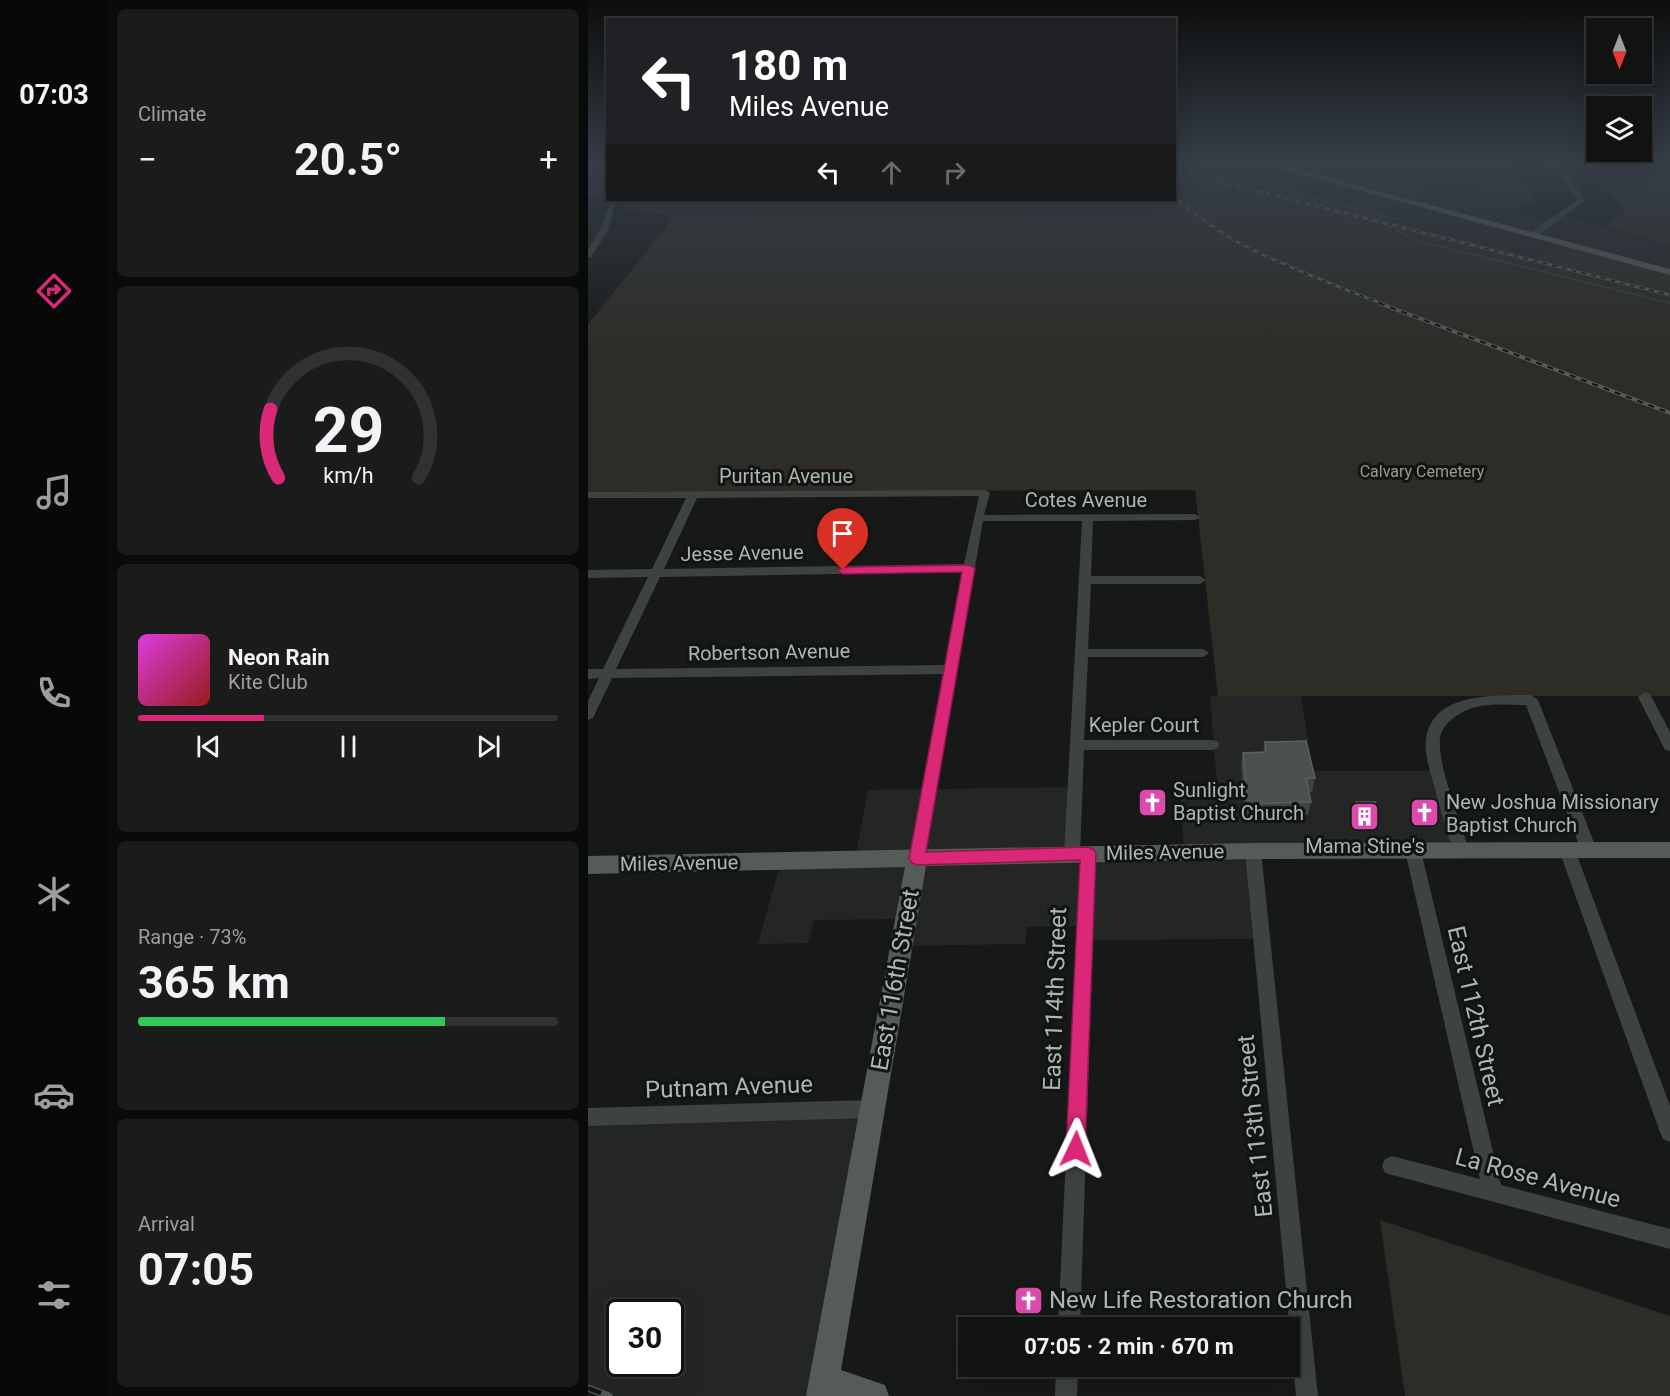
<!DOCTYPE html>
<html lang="en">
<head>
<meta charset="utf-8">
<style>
  :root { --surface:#111312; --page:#1a1c1b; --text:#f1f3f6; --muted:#9c9e9f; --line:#303232; --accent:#db2777 }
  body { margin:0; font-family:Roboto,sans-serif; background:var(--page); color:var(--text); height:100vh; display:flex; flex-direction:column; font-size:22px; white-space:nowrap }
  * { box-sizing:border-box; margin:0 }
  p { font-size:20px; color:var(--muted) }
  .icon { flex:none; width:33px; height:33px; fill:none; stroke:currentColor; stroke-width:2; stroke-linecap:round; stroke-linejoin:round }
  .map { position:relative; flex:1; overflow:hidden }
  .drawer { display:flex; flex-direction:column; gap:9px; padding:9px; background:#090a0a; width:480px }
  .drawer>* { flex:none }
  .banner { position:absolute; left:18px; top:18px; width:570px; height:183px; border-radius:0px; box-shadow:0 6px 24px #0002,0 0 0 2px var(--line); background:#202124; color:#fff; overflow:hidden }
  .needle { width:39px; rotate:180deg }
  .controls { position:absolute; left:998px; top:18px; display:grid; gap:12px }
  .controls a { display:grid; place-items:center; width:66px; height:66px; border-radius:0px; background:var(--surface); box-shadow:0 6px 24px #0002,0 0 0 2px var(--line); font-size:30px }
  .speed { position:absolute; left:18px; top:1299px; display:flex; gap:12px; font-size:30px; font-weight:700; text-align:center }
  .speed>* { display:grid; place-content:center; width:78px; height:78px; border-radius:50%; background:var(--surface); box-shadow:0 6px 24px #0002,0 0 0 2px var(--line); line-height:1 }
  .speed .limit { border:3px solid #111; border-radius:9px; background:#fff; color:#111 }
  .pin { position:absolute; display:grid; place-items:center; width:51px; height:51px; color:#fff; margin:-62px -26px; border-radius:50% 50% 50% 0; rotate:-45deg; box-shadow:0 0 6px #0007 }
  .pin .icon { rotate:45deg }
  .me { position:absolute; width:66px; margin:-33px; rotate:2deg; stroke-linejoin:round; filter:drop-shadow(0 0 4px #0008) }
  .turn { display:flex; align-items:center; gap:21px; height:126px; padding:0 24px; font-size:27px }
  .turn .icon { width:78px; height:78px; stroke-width:2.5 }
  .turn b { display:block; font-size:42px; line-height:51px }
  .lanes { display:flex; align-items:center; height:57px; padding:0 24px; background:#0003; justify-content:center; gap:30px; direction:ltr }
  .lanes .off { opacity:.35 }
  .big { font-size:45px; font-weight:700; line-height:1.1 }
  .drawer .card { flex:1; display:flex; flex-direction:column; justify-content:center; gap:9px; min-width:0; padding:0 21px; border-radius:9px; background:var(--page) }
  .drawer .dial { align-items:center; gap:0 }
  .dial svg { height:156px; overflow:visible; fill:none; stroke:var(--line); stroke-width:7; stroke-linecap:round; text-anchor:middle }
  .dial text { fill:var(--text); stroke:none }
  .song { display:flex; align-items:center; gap:18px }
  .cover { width:72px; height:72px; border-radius:9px; background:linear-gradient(135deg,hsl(300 70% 55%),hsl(0 70% 35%)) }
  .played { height:6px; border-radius:3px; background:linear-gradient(90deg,var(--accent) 30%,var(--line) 30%) }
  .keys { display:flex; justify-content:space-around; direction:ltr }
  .heat { display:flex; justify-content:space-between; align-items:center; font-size:33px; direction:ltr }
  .charge { height:9px; border-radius:4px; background:linear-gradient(90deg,#34c759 73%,var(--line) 0) }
  .trip { position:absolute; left:370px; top:1317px; width:342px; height:60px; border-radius:0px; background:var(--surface); box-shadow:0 6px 24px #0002,0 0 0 2px var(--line); font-weight:700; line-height:60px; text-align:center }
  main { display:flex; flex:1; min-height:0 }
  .dock { display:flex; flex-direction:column; width:108px; justify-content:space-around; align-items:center; background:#070807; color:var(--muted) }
  .dock .icon { width:42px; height:42px }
  .dock .selected { color:var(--accent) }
  .dock b { font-size:27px; color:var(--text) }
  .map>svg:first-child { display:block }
  .built { fill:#232625; fill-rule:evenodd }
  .green { fill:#2d2c26 }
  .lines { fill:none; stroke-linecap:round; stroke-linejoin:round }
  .stream { stroke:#344235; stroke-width:1.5 }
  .minor { fill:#3e4240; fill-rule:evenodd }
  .major { fill:#555c58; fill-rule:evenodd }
  .rail-far2-casing { stroke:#545a57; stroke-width:3 }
  .rail-far1-casing { stroke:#545a57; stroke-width:4 }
  .rail-casing { stroke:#545a57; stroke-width:7 }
  .rail-far2 { stroke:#121413; stroke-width:1.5; stroke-dasharray:5; stroke-linecap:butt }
  .rail-far1 { stroke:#121413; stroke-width:2; stroke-dasharray:6; stroke-linecap:butt }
  .rail { stroke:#121413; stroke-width:4.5; stroke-dasharray:14; stroke-linecap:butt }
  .wall { fill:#3f4441 }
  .building { fill:#4b504d; stroke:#5a605c; stroke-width:1.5 }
  .route { fill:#db2777; stroke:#8e194d; stroke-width:1.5 }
  .labels { text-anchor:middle; stroke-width:6; stroke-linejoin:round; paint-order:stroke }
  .far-park-label { font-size:16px; fill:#a09984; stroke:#121413 }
  .street-label { font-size:20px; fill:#abb7af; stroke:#121413 }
  .poi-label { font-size:20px; fill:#abb7af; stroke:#121413; text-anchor:start }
  .near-street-label { font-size:24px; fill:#abb7af; stroke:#121413 }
  .near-poi-label { font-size:24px; fill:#abb7af; stroke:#121413; text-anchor:start }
</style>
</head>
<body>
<main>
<nav class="dock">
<b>07:03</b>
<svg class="icon selected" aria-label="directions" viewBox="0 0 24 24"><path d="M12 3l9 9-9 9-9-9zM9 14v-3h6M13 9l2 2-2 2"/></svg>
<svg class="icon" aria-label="music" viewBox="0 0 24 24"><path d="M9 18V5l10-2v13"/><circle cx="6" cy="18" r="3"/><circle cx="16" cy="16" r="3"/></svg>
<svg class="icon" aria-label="phone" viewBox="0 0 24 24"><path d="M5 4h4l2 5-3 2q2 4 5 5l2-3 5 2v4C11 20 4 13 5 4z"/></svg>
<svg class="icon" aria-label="climate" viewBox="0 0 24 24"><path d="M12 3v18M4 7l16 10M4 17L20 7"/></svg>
<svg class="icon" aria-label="car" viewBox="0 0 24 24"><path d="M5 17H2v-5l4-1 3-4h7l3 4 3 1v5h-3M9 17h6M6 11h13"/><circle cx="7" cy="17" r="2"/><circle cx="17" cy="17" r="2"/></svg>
<svg class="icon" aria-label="filters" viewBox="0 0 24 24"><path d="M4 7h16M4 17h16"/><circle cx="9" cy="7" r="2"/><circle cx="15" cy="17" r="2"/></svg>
</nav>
<section class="drawer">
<div class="card"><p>Climate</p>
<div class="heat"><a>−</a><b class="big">20.5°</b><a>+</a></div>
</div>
<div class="card dial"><svg viewBox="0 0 100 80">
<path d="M14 69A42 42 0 1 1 86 69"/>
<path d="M14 69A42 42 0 0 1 10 34" stroke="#db2777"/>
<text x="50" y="56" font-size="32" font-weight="700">29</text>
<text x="50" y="72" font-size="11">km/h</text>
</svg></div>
<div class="card">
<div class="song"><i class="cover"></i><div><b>Neon Rain</b><p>Kite Club</p></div></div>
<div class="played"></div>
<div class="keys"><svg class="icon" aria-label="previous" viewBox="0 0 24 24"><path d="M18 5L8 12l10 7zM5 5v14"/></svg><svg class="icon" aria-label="pause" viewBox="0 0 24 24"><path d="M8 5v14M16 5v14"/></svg><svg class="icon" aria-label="next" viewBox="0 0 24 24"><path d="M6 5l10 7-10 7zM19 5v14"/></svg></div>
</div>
<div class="card"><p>Range · 73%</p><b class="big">365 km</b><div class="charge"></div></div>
<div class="card"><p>Arrival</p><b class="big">07:05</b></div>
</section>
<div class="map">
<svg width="1082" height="1396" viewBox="0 0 1082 1396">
  <rect width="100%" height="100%" fill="#171918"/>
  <g class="built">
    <polygon points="630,163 675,163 841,207 817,163 879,163 894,184 886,190 940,204 929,212 965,222 974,215 1077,244 1082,248 1082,272 1051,285 793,221 802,215 636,171 628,167"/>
    <polygon points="622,696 713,696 725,771 851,771 873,850 665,851 674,939 496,940 496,926 439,927 437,944 314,946 318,919 226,920 220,943 170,944 193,861 267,859 280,790 487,787 484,854 596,852 592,784 629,784"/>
    <path d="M284,1109L234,1396H21L0,1388V1117ZM32,1312H82V1364H32Z"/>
  </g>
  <g class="green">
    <polygon points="0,163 19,163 19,195 0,196"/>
    <polygon points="606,163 630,163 628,167 636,172 803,215 796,220 950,258 969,242 1082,272 1082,696 630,696 607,490 0,492 0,324 77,229 83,215 33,210 38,200 130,200 137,203 155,200 586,200 587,168 599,171"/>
    <polygon points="675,163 817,163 842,207"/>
    <polygon points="879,163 920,163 948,198 940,204 885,190 894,184"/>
    <polygon points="998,165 1015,165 1025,175 1082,174 1082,248 1077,244 1017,226 1039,211"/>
    <polygon points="792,1220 1082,1316 1082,1396 817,1396"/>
  </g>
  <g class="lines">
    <polyline class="stream" points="624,163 627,171 632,174 819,222 809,231 826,240 1082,303"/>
    <g class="minor">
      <polygon points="711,163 717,163 722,176 718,176"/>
      <polygon points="963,163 970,163 997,200 948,237 942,237 942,233 990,200"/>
      <polygon points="991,163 1073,163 1070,165"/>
      <polygon points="23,201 28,202 19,232 3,257 0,257 0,249 11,232"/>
      <path d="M397,490L402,493L396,515L607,514L613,517L607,520L505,521L503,576H612L618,580L612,584H503L500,649H615L621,653L615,657H500L496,740H624L629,741L631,745L629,749L624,750H496L492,854L489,858L484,860L479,858L476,854L494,521H395L335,864L329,865L323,864L321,859L356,674L24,678L5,718L0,720V701L11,678L0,679V669H15L60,577L0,578V570L64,569L98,498H0V492ZM391,496L376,564L76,569L109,498ZM374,572L357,665L28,669L72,577Z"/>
      <polygon points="1057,692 1062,694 1082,732 1082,751 1077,750 1050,697"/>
      <path d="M943,695L950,700L1009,850L1006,854L1001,856L996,854L993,850L938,705C922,705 904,703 888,707C873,711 854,722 852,739C849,763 873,824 881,850L878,854L873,856L868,854C858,835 853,810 847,789C843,774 836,755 838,739C845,691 909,696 943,695Z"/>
      <polygon points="979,844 984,846 987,850 1082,1106 1082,1142 1075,1139 1072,1132 971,850 974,846"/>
      <polygon points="665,845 670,847 673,851 730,1396 708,1396 657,851 660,847"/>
      <polygon points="825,845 830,847 833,851 913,1185 1082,1229 1082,1249 797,1173 794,1166 797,1159 804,1156 892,1179 817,851 820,847"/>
      <polygon points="500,847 505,849 508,853 492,1328 470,1328 492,853 495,849"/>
      <polygon points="284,1100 291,1102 293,1109 291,1116 284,1118 0,1126 0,1108"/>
      <polygon points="468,1366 490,1366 489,1396 467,1396"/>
    </g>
    <g class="major">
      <polygon points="671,163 686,163 1082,269 1082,275"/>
      <polygon points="1082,842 1082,858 665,859 338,866 253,1370 297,1385 301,1396 218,1396 317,867 0,874 0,856 665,843"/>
    </g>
    <defs>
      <g id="rail-far2">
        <polyline points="586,170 1082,295"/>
        <path d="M586,198C611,216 635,236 663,249C706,270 751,287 795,304"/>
      </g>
      <polyline id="rail-far1" points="791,303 1082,413"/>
      <polyline id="rail" points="0,1388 21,1396"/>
    </defs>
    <use href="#rail-far2" class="rail-far2-casing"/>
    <use href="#rail-far1" class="rail-far1-casing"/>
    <use href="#rail" class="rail-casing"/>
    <use href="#rail-far2" class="rail-far2"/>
    <use href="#rail-far1" class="rail-far1"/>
    <use href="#rail" class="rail"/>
  </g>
  <g class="wall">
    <polygon points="677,742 727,778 724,792 721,792 723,802 720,815 658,818 653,766 655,753 675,752"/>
    <polygon points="768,802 790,817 788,824 769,823 766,808"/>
  </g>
  <g class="building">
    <polygon points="718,741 727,778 718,778 723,802 660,804 655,753 678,752 677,742"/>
    <polygon points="768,802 787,802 790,817 770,817"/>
  </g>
  <linearGradient id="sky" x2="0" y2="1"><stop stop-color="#0d0e0d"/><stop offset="0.45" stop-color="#363e48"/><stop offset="1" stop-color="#363e48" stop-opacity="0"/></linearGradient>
  <rect width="1082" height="359" fill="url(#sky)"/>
  <polygon class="route" points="381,565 387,568 338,852 500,847 505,849 508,853 497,1149 495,1156 488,1159 481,1156 478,1149 492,860 329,865 324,863 321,859 374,572 255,574 249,570 255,567"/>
  <defs>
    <symbol id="church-square" viewBox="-11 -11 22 22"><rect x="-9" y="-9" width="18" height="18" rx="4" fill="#de4aac" stroke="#121413"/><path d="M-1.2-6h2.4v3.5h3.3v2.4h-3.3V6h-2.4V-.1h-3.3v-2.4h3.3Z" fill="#fff"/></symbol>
    <symbol id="building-square" viewBox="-11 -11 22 22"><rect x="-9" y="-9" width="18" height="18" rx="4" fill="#de4aac" stroke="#121413"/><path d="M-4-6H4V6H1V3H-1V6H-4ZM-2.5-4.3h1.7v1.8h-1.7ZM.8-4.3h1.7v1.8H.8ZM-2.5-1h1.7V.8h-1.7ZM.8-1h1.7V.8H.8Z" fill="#fff"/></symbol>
  </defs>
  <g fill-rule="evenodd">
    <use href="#church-square" x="548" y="786" width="33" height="33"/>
    <use href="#church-square" x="820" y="796" width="33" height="33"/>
    <use href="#building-square" x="760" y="800" width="33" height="33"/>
    <use href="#church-square" x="424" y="1284" width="33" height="33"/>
  </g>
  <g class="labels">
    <g class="far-park-label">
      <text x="834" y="477">Calvary Cemetery</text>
    </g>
    <g class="street-label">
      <text x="198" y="483">Puritan Avenue</text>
      <text x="498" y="507">Cotes Avenue</text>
      <text transform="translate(154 553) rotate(-1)" y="7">Jesse Avenue</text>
      <text transform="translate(181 652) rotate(-1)" y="7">Robertson Avenue</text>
      <text x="556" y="732">Kepler Court</text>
      <text transform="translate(577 852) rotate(-1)" y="7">Miles Avenue</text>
      <text transform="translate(91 863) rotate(-1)" y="7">Miles Avenue</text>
    </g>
    <g class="poi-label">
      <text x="585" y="797">Sunlight<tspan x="585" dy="23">Baptist Church</tspan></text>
      <text x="858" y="809">New Joshua Missionary<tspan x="858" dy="23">Baptist Church</tspan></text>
      <text x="777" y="853" text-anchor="middle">Mama Stine's</text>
    </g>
    <g class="near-street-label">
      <text transform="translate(307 980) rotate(-80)" y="8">East 116th Street</text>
      <text transform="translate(467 999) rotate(-88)" y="8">East 114th Street</text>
      <text transform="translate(888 1016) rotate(77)" y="8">East 112th Street</text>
      <text transform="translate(141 1087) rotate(-2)" y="8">Putnam Avenue</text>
      <text transform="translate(667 1126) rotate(-96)" y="8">East 113th Street</text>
      <text transform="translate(950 1178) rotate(15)" y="8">La Rose Avenue</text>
    </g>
    <g class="near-poi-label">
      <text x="461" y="1308">New Life Restoration Church</text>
    </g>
  </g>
</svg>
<div class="controls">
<a><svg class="needle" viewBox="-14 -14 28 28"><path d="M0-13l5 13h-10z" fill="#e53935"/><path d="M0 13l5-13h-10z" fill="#9c9e9f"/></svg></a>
<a><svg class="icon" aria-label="layers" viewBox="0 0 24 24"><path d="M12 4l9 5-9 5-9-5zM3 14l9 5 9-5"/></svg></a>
</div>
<div class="speed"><div class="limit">30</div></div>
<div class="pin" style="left:255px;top:570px;background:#d93025"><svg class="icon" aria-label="arrive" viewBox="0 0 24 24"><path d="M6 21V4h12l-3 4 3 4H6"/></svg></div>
<svg class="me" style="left:488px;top:1149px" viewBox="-20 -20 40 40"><path d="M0-17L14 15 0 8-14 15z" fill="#db2777" stroke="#fff" stroke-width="4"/></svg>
<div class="trip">07:05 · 2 min · 670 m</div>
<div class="banner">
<div class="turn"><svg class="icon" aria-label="left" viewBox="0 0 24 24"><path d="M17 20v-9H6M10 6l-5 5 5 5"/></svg><div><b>180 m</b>Miles Avenue</div></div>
<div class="lanes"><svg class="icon" aria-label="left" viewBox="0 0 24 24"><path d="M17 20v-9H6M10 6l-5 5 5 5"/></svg><svg class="icon off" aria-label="ahead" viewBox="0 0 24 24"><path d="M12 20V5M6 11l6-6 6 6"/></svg><svg class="icon off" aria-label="right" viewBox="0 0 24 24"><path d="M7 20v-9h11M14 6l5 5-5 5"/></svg></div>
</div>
</div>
</main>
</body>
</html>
